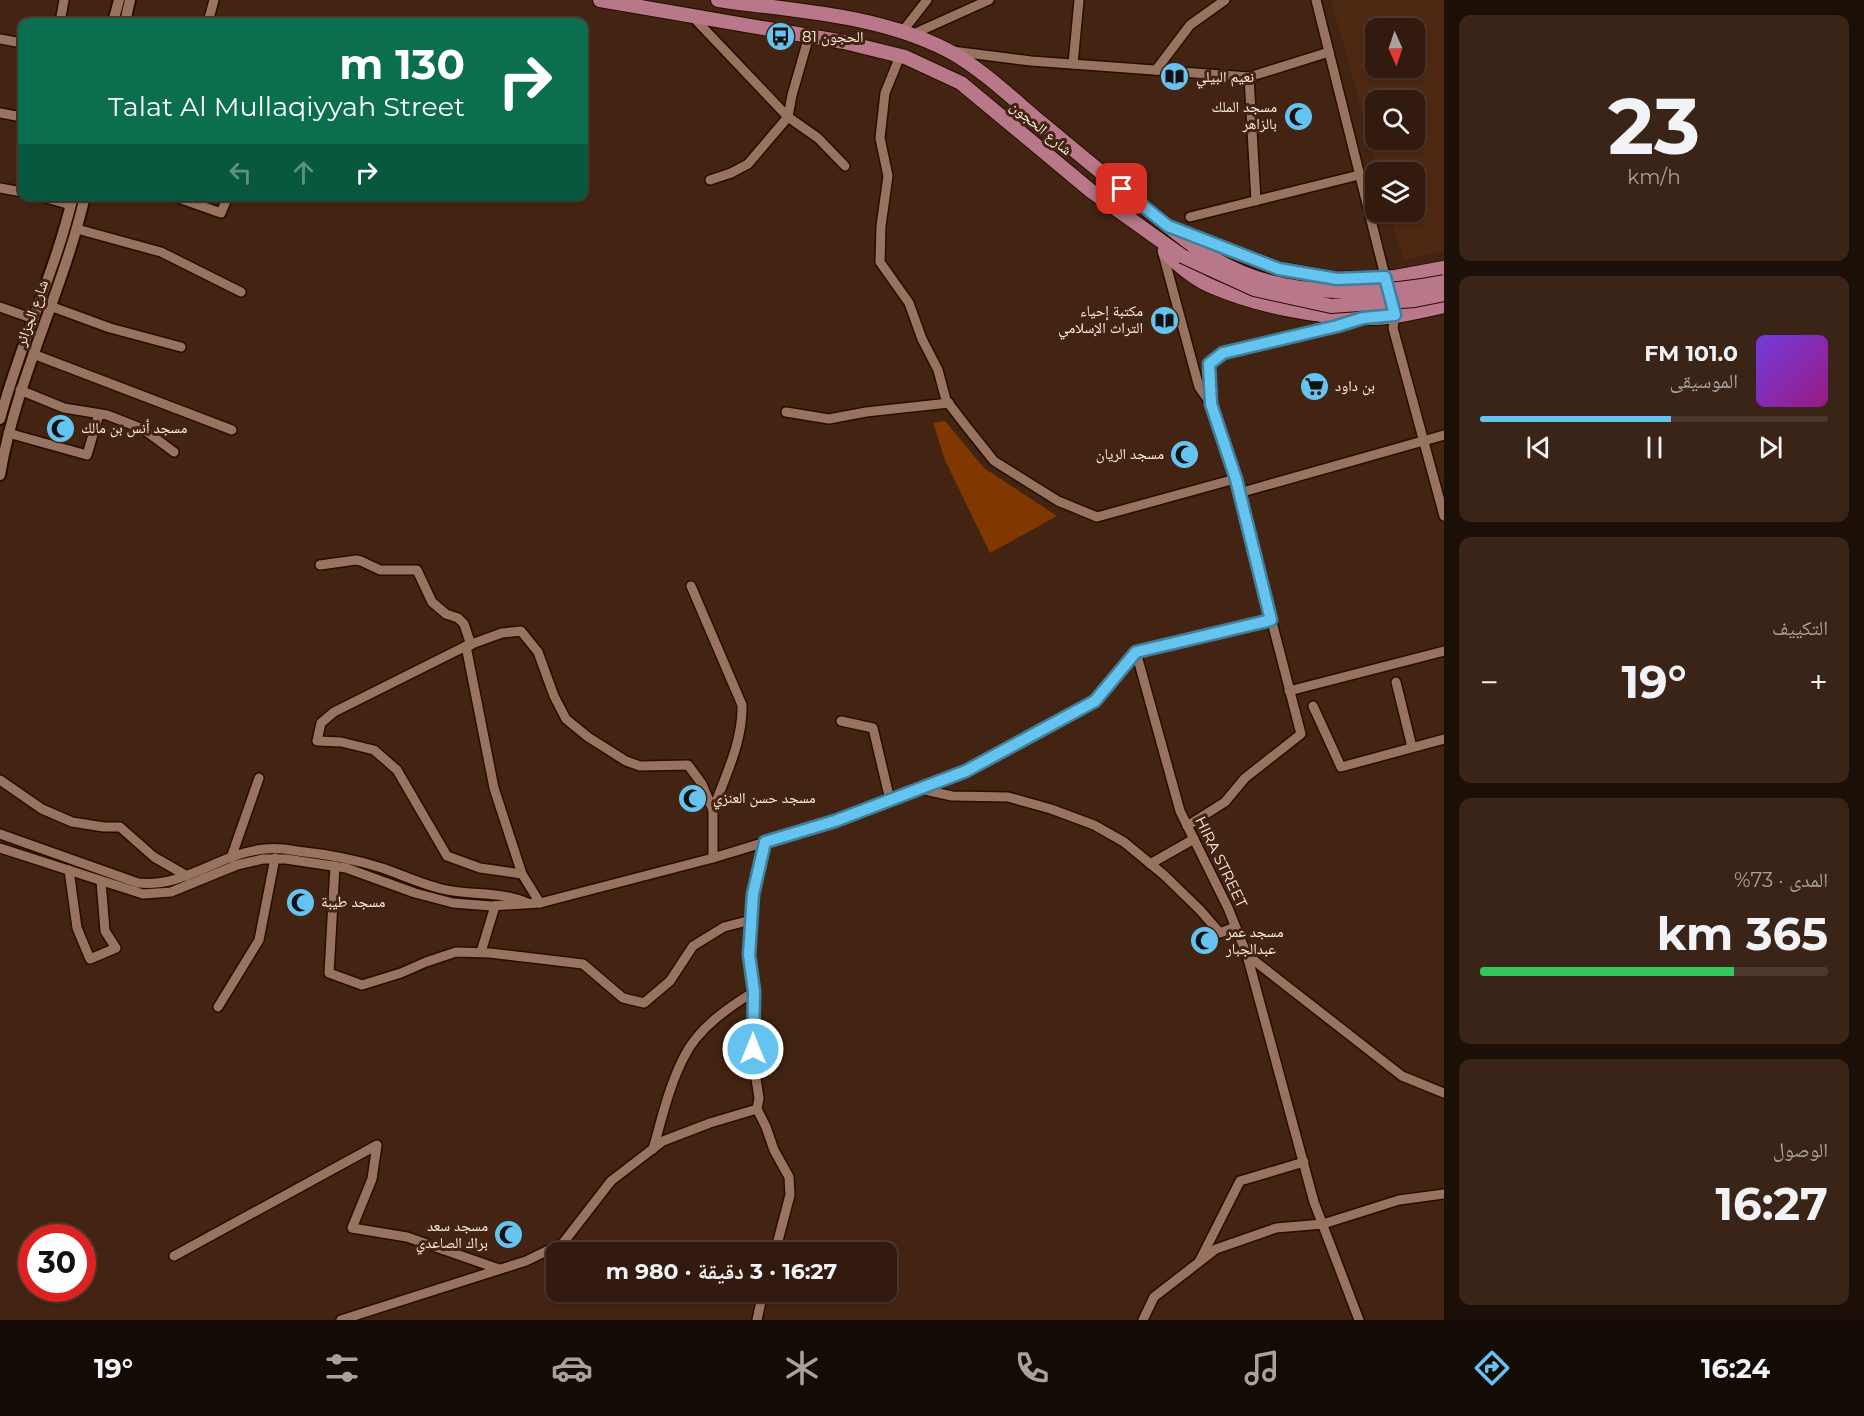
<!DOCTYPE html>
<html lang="ar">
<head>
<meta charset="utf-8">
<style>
  :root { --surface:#321b0e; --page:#3a2417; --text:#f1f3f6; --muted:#a8a19e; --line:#4d392e; --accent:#65c4ef }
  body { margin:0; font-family:Montserrat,"Noto Naskh Arabic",sans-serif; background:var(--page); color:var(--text); direction:rtl; height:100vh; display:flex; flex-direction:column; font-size:22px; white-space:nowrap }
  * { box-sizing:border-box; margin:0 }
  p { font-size:20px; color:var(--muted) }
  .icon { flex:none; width:33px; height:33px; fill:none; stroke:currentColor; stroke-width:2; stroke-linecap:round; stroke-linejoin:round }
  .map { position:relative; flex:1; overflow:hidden; direction:ltr }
  .panel { display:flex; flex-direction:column; gap:15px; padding:15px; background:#1c0f08; width:420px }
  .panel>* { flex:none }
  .hud { position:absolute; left:18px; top:18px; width:570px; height:183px; border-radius:12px; box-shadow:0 2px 4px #0004,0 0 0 2px var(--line); direction:rtl; background:#0b6e4f; color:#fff; overflow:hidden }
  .needle { width:39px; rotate:177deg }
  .buttons { position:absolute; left:1365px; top:18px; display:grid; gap:12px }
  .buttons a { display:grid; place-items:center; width:60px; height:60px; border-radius:12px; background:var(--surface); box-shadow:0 2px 4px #0004,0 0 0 2px var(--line); font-size:30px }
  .speed { position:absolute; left:18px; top:1224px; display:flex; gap:12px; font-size:30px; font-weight:700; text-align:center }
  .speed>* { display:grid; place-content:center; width:78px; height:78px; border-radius:50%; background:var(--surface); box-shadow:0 2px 4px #0004,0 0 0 2px var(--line); line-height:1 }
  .speed .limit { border:9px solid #d22; background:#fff; color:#111 }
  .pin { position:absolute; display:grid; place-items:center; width:51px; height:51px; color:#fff; margin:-26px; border-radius:12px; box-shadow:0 3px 9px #0006 }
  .me { position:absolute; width:66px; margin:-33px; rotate:0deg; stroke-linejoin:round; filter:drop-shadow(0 0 4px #0008) }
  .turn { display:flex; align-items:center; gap:21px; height:126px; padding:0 24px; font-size:27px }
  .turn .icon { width:78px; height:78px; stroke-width:2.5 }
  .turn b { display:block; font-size:42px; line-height:51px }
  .lanes { display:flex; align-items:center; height:57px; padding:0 24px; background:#0003; justify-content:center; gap:30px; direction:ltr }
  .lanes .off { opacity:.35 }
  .big { font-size:45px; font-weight:700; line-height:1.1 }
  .panel .widget { flex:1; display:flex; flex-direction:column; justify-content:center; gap:9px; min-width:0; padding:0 21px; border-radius:12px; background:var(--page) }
  .panel .dial { align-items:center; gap:0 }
  .dial b { font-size:78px; line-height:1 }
  .song { display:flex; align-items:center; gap:18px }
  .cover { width:72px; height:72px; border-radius:9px; background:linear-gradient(135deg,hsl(260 70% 55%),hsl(310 70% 35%)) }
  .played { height:6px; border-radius:3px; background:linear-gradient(90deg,var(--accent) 55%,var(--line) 55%) }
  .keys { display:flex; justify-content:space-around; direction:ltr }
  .heat { display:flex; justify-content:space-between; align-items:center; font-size:33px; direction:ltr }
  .charge { height:9px; border-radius:4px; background:linear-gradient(90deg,#34c759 73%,var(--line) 0) }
  .trip { position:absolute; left:546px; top:1242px; width:351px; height:60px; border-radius:12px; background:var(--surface); box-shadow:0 2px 4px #0004,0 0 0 2px var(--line); font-weight:700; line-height:60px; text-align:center; direction:rtl }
  .tabs { display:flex; height:96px; justify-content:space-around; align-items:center; background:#140b06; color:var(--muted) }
  .tabs .icon { width:42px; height:42px }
  .tabs .selected { color:var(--accent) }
  .tabs b { font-size:27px; color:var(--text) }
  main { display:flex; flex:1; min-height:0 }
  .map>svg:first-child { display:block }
  .built { fill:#4d2812; fill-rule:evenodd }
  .green { fill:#803800 }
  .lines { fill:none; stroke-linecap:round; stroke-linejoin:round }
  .minor-casing { stroke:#280c00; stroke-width:12 }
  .tertiary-casing { stroke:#280c00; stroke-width:14 }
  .primary-casing { stroke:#280c00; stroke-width:16 }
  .minor { stroke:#987360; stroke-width:9 }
  .tertiary { stroke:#987360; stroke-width:10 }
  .primary { stroke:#b87889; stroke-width:14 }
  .primary-bridge-casing { stroke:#280c00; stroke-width:16; stroke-linecap:butt }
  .primary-bridge { stroke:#b87889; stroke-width:14 }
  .route-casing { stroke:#427f9b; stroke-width:15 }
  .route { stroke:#65c4ef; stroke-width:10 }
  .labels { text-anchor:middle; stroke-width:6; stroke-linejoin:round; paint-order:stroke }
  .poi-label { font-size:15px; fill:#ffeee5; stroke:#432412; text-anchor:start }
  .street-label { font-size:15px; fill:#ffeee5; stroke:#432412 }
</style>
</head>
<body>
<main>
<section class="panel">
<div class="widget dial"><b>23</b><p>km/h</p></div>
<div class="widget">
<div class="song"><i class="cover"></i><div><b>101.0 FM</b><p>الموسيقى</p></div></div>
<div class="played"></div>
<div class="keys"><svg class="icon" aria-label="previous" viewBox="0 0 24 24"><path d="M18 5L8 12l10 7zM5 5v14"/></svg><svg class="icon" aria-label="pause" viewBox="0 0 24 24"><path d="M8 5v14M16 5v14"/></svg><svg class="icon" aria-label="next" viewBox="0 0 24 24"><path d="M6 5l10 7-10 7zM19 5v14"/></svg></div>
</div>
<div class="widget"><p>التكييف</p>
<div class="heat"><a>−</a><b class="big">19°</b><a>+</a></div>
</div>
<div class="widget"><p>المدى · 73%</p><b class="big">365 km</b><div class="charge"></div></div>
<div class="widget"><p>الوصول</p><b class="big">16:27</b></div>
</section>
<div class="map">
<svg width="1444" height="1320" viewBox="0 0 1444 1320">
  <rect width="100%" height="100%" fill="#432412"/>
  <path class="built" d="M1331,0H1444V251L1403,260L1390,212H1414V172H1379ZM1376,28H1414V68H1376ZM1376,100H1414V140H1376Z"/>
  <polygon class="green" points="945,421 984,468 1057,516 990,553 945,460 933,423"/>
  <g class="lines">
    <defs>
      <g id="minor">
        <polyline points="1316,0 1386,280"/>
        <polyline points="692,16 788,117 818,138 845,166"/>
        <polyline points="60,22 64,0"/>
        <polyline points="208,22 214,0"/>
        <polyline points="902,32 927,0"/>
        <polyline points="911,35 989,0"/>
        <polyline points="0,39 22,43"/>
        <polyline points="952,51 1031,61 1249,77"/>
        <polyline points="900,56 885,93 880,138 888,176 881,226 880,262 909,303 922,339 938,370 946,400 966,426 994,461 1058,501 1097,517 1235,479"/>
        <polyline points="1073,64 1079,0"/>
        <polyline points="1156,70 1190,25 1225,0"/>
        <polyline points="0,113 22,117"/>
        <polyline points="710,180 731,173 748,164 788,117 792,95 809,36"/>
        <polyline points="0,188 22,192"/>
        <polyline points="39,196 71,205"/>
        <polyline points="173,196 221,213 228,196"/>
        <polyline points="1256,201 1249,77 1329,52"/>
        <polyline points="1190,217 1359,175"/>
        <polyline points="77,229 161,252 241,292"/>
        <polyline points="1162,250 1199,387 1211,404"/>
        <polyline points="1390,296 1395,315 1393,328 1444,516"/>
        <polyline points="50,306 110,328 181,347"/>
        <polyline points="0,307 34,319"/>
        <polyline points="33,354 232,430"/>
        <polyline points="20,390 64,408 107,415 143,429 174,452"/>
        <polyline points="786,412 829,419 866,412 949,403"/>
        <polyline points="8,433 87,455 99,414"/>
        <polyline points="1239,493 1444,435"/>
        <polyline points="320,565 356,560 361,561 380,570 417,570 432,602 446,614 458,618 464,624 471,645"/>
        <path d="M691,586L742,705C743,742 725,776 713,810"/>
        <polyline points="466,646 494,788 522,874"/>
        <polyline points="1136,652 1180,811 1228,908 1247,955 1402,1076 1444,1093"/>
        <polyline points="1396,682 1412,747"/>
        <polyline points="1289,691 1444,651"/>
        <polyline points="1313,706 1341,767 1444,739"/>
        <polyline points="841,721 873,728 890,800"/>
        <polyline points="0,780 42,809 72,822 104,827 120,827 154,857 187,876"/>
        <polyline points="920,789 952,796 1008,797 1051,809 1094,825 1124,842 1164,875 1200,910 1220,933 1235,927"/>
        <polyline points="1187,826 1225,802 1245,778 1301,734 1235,479 1211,404 1209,364 1223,353 1355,321"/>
        <path d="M0,834L138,883C185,888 220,853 265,849C275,848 286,849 297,851C325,854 354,859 382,868C402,875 422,884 442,889C471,896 501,891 528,903"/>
        <polyline points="765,842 753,894 749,955 755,991 752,1032 754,1066 759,1098 757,1109 766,1127 774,1150 789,1177 790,1195 775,1252"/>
        <polyline points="0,848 143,894 171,892 237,865 263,859 286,859 346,868 415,893 453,903 491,906 540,903 713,858 835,821 966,771 1095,701 1136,652 1271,620"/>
        <polyline points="231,858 259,778"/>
        <polyline points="1150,864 1194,839"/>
        <polyline points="335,866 329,973 362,985 401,973 426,962 456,952 490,953 583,964 623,998 644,1003 670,981 693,946 724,927 751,920"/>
        <polyline points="69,870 77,928 90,959 116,948 105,931 101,881"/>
        <polyline points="540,903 522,874 480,868 447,856 397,770 374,750 341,742 317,741 321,723 334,712 466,646 502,633 521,631 538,652 554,696 566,719 588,737 626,761 640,766 688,765 702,784 713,810 713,858"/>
        <polyline points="481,952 495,906"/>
        <polyline points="1247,955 1314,1202 1359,1320"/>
        <polyline points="218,1007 259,940 275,858"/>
        <path d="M653,1149C662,1118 669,1086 684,1057C698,1028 729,1007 755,991"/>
        <polyline points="174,1256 377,1145 372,1179 352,1228 407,1237 499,1269"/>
        <polyline points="1200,1260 1240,1181 1304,1162"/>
        <polyline points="341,1320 526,1261 563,1243 611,1181 663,1141 710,1123 757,1109"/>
        <polyline points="757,1320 763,1292"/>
        <polyline points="1143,1320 1154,1297 1216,1249 1276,1228 1323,1224 1399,1200 1444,1194"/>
      </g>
      <g id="tertiary">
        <polyline points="113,22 119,0"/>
        <polyline points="125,22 130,0"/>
        <path d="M0,419C20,343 55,273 73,196"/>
        <path d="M0,475C16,379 63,292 85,196"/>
      </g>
      <g id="primary">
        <polyline points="600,0 844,42 905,57 961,83 1091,191 1182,256"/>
        <path d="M718,0C794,11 877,14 947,50C980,67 1015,101 1044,125C1093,166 1142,206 1192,245"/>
        <polyline points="1181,232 1279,269 1337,279 1395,277 1444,268"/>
        <path d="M1165,252C1179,266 1195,280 1213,287C1258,306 1314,317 1362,318C1389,319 1417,312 1444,306"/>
      </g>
    </defs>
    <use href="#minor" class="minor-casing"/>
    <use href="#tertiary" class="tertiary-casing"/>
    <use href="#primary" class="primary-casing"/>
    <use href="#minor" class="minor"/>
    <use href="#tertiary" class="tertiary"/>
    <use href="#primary" class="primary"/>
    <defs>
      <g id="primary-bridge">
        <path d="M1192,245C1205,253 1218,262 1232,268C1293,298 1379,295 1444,282"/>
        <polyline points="1182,256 1254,289 1331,306 1415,300 1444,294"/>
      </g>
    </defs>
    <use href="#primary-bridge" class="primary-bridge-casing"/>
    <use href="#primary-bridge" class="primary-bridge"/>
  </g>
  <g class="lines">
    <defs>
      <polyline id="route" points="753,1049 754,991 749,955 753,894 765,842 835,821 966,771 1095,701 1136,652 1271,620 1236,479 1211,404 1209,364 1223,353 1337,326 1363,318 1395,315 1385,277 1337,279 1279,269 1168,226 1122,189"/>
    </defs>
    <use href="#route" class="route-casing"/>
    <use href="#route" class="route"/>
  </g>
  <defs>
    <symbol id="bus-disc" viewBox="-11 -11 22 22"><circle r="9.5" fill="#65c4ef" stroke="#432412"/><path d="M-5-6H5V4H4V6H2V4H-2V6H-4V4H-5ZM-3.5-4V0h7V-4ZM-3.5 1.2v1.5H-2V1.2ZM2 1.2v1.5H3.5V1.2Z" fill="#111"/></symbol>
    <symbol id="library-disc" viewBox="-11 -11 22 22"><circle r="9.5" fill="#65c4ef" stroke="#432412"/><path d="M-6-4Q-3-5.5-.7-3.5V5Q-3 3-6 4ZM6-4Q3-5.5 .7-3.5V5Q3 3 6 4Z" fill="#111"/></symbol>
    <symbol id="mosque-disc" viewBox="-11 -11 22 22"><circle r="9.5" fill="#65c4ef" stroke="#432412"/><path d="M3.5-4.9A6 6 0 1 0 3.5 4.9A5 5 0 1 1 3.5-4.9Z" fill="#111"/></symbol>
    <symbol id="supermarket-disc" viewBox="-11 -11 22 22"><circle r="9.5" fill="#65c4ef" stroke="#432412"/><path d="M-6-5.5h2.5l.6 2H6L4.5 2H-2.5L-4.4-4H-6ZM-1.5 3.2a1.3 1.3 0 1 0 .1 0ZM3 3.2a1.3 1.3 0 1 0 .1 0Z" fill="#111"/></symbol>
  </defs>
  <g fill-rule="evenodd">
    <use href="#bus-disc" x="764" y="20" width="33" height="33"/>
    <use href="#library-disc" x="1158" y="60" width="33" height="33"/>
    <use href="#mosque-disc" x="1282" y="100" width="33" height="33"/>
    <use href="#library-disc" x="1148" y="304" width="33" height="33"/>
    <use href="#supermarket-disc" x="1298" y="370" width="33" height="33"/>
    <use href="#mosque-disc" x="44" y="412" width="33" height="33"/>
    <use href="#mosque-disc" x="1168" y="438" width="33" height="33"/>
    <use href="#mosque-disc" x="676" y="782" width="33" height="33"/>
    <use href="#mosque-disc" x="284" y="886" width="33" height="33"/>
    <use href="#mosque-disc" x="1188" y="924" width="33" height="33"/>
    <use href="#mosque-disc" x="492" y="1218" width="33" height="33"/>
  </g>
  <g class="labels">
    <g class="poi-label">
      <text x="802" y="42">الحجون 81</text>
      <text x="1196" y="82">نعيم البيلي</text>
      <text x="1277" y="112" text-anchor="end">مسجد الملك<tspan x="1277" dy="17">بالزاهر</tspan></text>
      <text x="1143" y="316" text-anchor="end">مكتبة إحياء<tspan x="1143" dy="17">التراث الإسلامي</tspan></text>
      <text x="1335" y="391">بن داود</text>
      <text x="81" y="433">مسجد أنس بن مالك</text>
      <text x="1164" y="459" text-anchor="end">مسجد الريان</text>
      <text x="713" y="803">مسجد حسن العنزي</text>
      <text x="321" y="907">مسجد طيبة</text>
      <text x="1226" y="937">مسجد عمر<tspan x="1226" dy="17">عبدالجبار</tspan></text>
      <text x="488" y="1231" text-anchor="end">مسجد سعد<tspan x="488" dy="17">براك الصاعدي</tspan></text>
    </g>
    <g class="street-label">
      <text transform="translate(1041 128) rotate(40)" y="5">شارع الحجون</text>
      <text transform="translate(32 313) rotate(-70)" y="5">شارع الجزائر</text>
      <text transform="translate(1221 862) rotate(64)" y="5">HIRA STREET</text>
    </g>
  </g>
</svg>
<div class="buttons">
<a><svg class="needle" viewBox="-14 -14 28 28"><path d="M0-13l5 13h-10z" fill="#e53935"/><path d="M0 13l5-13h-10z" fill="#a8a19e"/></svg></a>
<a><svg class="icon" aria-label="search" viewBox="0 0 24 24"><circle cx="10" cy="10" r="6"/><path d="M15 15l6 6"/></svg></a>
<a><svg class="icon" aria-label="layers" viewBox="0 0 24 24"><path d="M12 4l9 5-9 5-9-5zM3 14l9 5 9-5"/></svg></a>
</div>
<div class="speed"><div class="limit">30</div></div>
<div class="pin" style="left:1122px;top:189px;background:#d93025"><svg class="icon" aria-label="arrive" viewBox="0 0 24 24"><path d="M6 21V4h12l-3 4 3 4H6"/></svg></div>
<svg class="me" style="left:753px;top:1049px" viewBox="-20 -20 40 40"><circle r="17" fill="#65c4ef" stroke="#fff" stroke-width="3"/><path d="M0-11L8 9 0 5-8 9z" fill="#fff"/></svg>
<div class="trip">16:27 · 3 دقيقة · 980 m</div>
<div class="hud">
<div class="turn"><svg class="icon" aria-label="right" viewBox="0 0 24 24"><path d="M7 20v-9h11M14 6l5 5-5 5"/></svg><div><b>130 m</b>Talat Al Mullaqiyyah Street</div></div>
<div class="lanes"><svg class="icon off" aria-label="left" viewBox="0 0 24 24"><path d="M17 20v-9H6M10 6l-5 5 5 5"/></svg><svg class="icon off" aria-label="ahead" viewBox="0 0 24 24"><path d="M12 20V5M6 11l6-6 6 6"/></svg><svg class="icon" aria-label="right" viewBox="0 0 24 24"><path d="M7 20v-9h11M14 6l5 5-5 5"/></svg></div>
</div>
</div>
</main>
<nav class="tabs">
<b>16:24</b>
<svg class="icon selected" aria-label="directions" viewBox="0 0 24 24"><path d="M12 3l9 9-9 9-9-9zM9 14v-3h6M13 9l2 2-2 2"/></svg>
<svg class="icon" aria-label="music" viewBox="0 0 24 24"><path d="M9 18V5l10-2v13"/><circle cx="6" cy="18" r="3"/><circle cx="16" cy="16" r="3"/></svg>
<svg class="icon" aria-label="phone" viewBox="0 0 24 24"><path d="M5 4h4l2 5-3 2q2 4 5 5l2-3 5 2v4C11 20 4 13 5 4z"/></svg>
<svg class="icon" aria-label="climate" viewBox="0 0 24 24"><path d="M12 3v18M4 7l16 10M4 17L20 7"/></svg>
<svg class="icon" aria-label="car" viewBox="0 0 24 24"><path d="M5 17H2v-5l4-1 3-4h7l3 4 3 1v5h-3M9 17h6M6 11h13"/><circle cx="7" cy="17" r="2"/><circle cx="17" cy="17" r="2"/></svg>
<svg class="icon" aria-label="filters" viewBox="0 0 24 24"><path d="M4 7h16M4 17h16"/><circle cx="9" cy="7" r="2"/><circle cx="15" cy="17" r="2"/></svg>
<b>19°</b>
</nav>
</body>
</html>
